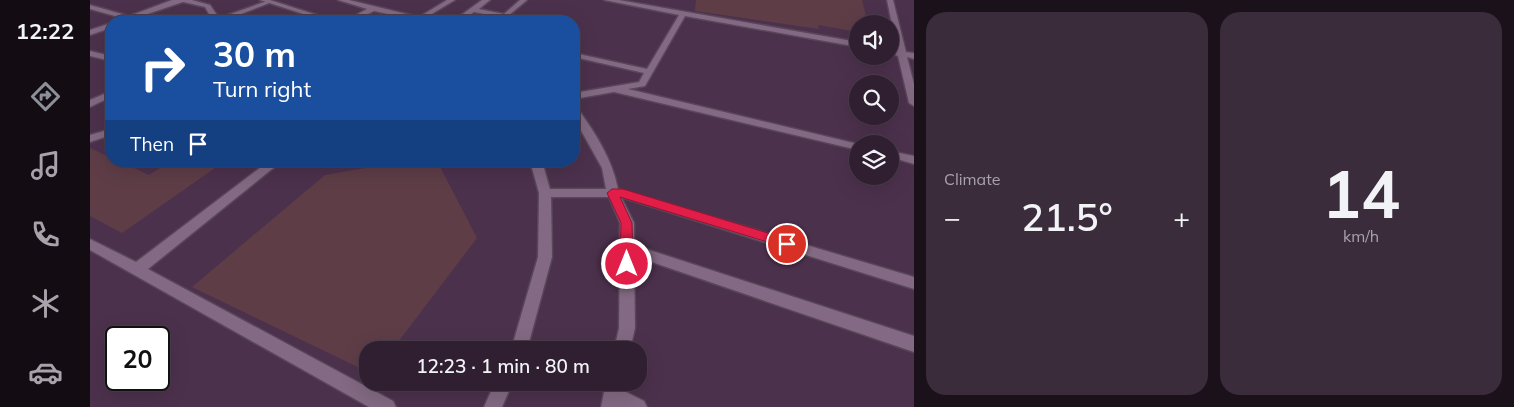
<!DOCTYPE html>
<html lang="en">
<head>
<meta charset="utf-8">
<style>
  :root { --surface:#2f1f30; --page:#3b2c3c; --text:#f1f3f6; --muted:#a7a2ab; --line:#4a3d4c; --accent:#8c9099 }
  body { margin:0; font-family:Mulish,sans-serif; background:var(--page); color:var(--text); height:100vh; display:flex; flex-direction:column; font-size:19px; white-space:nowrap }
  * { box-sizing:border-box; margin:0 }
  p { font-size:16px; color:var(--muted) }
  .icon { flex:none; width:28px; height:28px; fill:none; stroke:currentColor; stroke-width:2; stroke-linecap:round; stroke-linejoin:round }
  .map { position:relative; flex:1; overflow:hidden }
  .side { display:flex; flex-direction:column; gap:12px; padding:12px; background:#1a111a; width:600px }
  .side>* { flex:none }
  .hud { position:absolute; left:15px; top:15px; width:475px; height:152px; border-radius:20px; box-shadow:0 5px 20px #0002,0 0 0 1px var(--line); background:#1a4fa0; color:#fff; overflow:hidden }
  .buttons { position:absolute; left:759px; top:15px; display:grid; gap:10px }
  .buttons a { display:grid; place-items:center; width:50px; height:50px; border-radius:50%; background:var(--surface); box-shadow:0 5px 20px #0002,0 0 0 1px var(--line); font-size:25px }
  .speed { position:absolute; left:15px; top:326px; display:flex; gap:10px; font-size:25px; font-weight:700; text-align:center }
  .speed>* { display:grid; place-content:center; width:65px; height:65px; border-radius:50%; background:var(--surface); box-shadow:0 5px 20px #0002,0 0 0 1px var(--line); line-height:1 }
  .speed .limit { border:2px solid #111; border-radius:8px; background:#fff; color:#111 }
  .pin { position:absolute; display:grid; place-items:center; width:42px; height:42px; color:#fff; margin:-21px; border:2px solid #fff; border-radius:50%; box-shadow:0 1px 5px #0007 }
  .me { position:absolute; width:55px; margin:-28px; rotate:0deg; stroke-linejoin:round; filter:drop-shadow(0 0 4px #0008) }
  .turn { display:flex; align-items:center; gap:18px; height:105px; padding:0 25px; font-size:22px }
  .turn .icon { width:65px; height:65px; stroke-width:2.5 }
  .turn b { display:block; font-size:35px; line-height:42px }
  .then { display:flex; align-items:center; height:48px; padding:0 25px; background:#0003; gap:10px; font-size:19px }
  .big { font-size:38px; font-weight:600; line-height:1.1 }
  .side .tile { flex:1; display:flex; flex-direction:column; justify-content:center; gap:8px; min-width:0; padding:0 18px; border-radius:20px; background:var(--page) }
  .side .dial { align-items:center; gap:0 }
  .dial b { font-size:65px; line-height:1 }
  .heat { display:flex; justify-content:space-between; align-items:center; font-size:28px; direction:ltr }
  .side .tiles { flex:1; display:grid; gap:12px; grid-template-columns:repeat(2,1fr) }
  .trip { position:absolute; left:269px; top:341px; width:288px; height:50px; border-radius:20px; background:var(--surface); box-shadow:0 5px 20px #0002,0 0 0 1px var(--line); font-weight:600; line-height:50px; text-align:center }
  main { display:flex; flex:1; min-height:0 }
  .menu { display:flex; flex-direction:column; width:90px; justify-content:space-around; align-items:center; background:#130c13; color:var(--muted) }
  .menu .icon { width:35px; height:35px }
  .menu .on { color:var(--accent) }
  .menu b { font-size:22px; color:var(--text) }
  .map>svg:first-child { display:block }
  .built { fill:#4c314c; fill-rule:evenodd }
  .building { fill:#5e3d47 }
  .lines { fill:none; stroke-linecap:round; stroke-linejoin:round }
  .lane-casing { stroke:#584659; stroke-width:3 }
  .street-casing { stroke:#584659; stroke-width:3 }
  .lane { fill:#836983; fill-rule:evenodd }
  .street { fill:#836983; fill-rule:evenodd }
  .route { fill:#e11d48; stroke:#92132f }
</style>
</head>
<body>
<main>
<nav class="menu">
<b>12:22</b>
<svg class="icon on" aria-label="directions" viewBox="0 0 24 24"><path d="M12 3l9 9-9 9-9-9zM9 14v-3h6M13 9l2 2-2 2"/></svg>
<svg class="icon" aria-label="music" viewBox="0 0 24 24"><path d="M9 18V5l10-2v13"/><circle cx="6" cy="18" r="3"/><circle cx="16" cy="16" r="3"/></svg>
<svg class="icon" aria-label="phone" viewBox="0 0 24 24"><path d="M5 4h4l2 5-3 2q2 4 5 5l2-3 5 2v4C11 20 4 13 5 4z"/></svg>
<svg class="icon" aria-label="climate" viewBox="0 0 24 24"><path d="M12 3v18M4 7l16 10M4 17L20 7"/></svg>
<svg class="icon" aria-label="car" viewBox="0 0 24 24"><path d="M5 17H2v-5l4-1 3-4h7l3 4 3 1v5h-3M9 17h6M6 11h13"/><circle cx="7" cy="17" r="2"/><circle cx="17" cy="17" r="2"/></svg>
</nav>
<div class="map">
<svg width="824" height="407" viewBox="0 0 824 407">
  <rect width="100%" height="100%" fill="#3f2940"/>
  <path class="built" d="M0,0H824V407H0ZM21,21H484V161H21ZM768,24H800V56H768ZM768,84H800V116H768ZM768,144H800V176H768ZM26,338H69V380H26ZM278,350H548V382H278Z"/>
  <g class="building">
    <polygon points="606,0 772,0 778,24 768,24 768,32 728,25 729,29 605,11"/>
    <polygon points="0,148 21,158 21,161 29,161 59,175 81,161 135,161 32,233 0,216"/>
    <polygon points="316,161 347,161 387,238 302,350 278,350 278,372 102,287 235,175"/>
  </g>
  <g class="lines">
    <defs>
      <g id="lane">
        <polygon points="82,0 102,0 120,5 129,18 177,1 182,2 133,21 123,21 115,7 93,2 37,21 27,21 32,18 0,9 0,5 39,16"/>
        <polygon points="248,0 259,0 329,17 357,0 365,0 330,21 284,11 264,21 255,21 277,9"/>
        <polygon points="392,0 400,0 389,9 414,14 430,0 437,0 412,21 404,21 409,17 384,12 371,21 363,21"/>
        <polygon points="514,0 529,0 768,42 768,47 595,16 555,86 538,89 768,144 768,150 524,92 484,99 484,93 549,82 554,73 484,57 484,53 557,69 589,15"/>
        <polygon points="797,0 803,0 816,52 824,53 824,59 817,57 824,84 824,106 819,103 808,56 800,53 800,49 807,50"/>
        <polygon points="21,23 21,28 0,35 0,30"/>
        <polygon points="0,51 21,56 21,61 0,56"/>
        <polygon points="21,91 21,97 0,107 0,100"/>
        <path d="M484,108L488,109C506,134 522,159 528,189L824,277V289L531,197L544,223V245L824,336V352L544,256L545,328L540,350H524L529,328L530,223L519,197H455L449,193L455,189H516L512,168L484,118Z"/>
        <polygon points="21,129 21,135 0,142 0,135"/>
        <polygon points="800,151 824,156 824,164 800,157"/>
        <polygon points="179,161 192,161 58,269 303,401 306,407 279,407 0,250 0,239 46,262"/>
        <polygon points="516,382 534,382 532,390 554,401 557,407 511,407"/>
      </g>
      <g id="street">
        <polygon points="170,0 180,0 246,21 235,21"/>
        <polygon points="440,161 452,161 461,193 462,257 437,350 421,350 448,257 449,193"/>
        <polygon points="405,382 423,382 412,407 394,407"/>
      </g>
    </defs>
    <use href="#lane" class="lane-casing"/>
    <use href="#street" class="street-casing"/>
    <use href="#lane" class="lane"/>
    <use href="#street" class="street"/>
  </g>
  <polygon class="route" points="533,189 701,240 703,244 697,248 530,197 542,223 543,264 537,269 530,264 531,223 517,193 522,189"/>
</svg>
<div class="buttons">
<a><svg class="icon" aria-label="sound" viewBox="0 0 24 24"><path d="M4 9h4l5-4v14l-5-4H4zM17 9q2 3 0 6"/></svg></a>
<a><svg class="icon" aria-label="search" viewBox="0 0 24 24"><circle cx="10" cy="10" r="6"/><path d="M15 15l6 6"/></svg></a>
<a><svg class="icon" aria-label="layers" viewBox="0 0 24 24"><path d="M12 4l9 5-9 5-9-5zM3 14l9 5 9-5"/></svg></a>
</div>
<div class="speed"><div class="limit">20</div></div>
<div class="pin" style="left:697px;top:244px;background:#d93025"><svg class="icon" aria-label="arrive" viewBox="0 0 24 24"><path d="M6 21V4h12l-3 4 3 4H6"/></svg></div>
<svg class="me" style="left:537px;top:264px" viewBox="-20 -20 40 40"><circle r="17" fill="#e11d48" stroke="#fff" stroke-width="3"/><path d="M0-11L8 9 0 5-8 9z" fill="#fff"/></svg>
<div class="trip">12:23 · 1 min · 80 m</div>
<div class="hud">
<div class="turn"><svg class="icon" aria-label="right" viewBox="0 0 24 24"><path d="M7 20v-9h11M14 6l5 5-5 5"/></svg><div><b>30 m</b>Turn right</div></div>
<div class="then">Then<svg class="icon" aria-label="arrive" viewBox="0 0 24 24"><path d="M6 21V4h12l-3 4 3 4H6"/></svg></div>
</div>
</div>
<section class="side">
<div class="tiles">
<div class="tile"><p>Climate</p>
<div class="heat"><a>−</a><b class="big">21.5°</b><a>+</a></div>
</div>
<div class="tile dial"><b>14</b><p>km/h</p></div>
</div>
</section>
</main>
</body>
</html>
